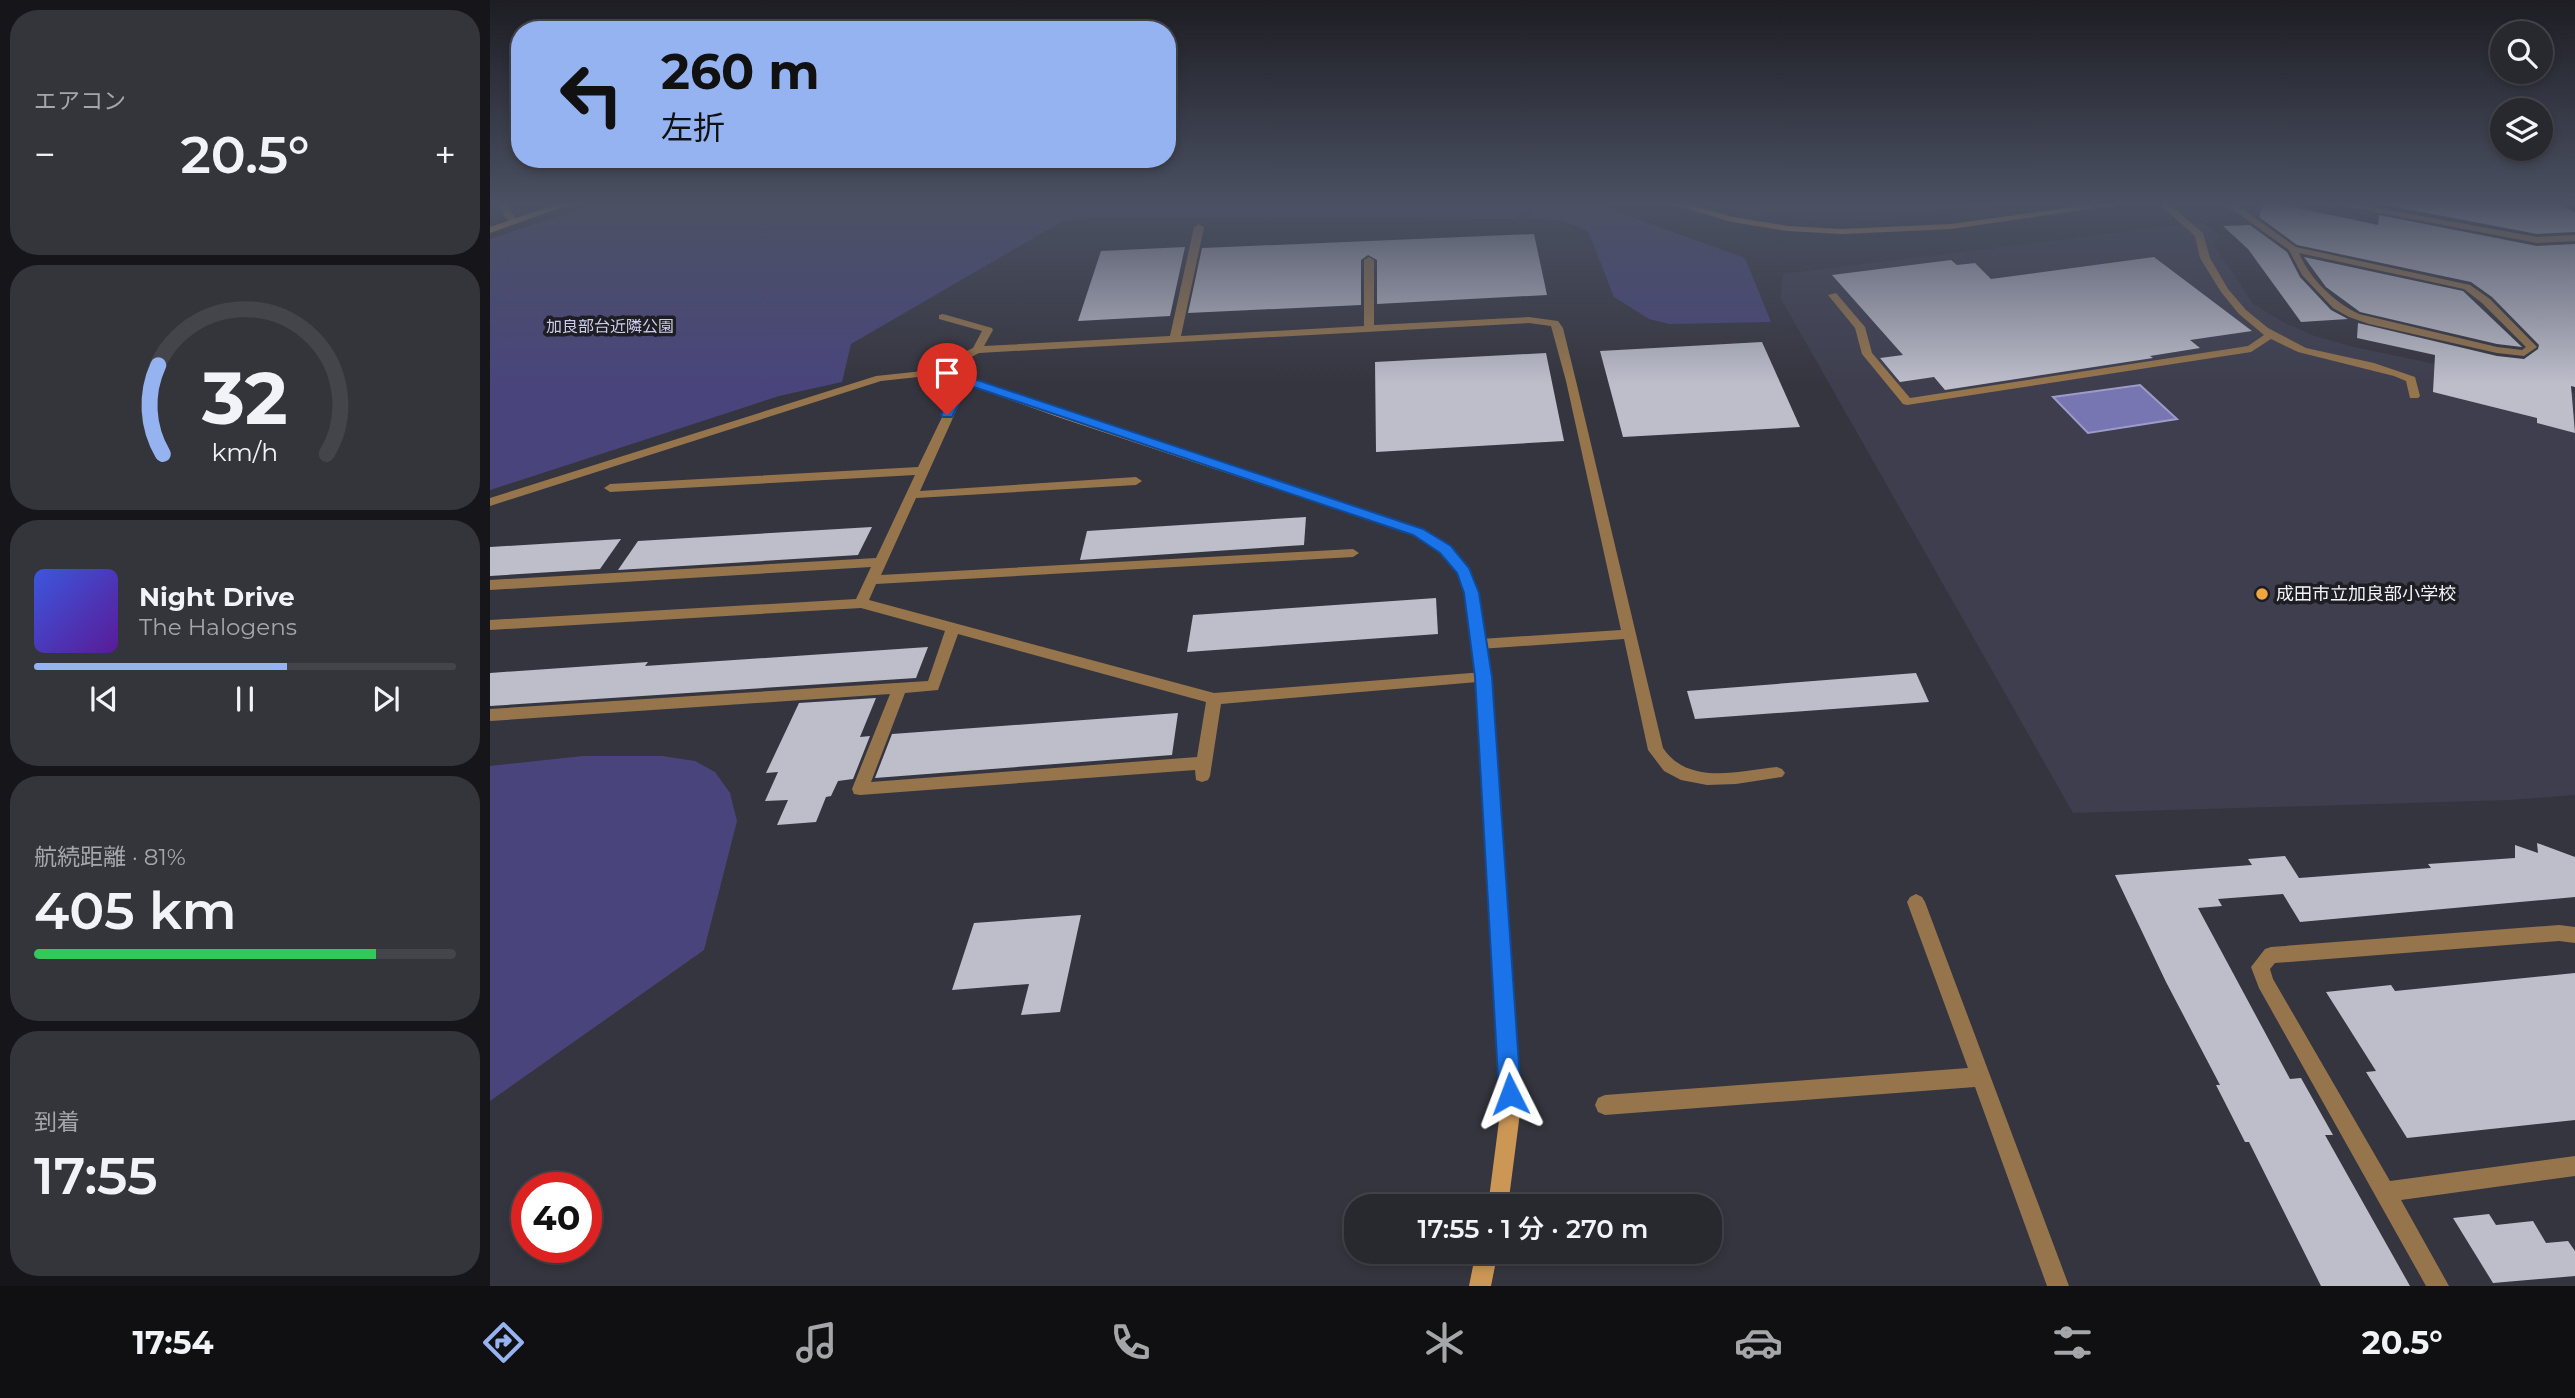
<!DOCTYPE html>
<html lang="ja">
<head>
<meta charset="utf-8">
<style>
  :root { --surface:#28282f; --page:#34343b; --text:#f1f3f6; --muted:#a5a6aa; --line:#44444b; --accent:#95b2f1 }
  body { margin:0; font-family:Montserrat,"Noto Sans JP",sans-serif; background:var(--page); color:var(--text); height:100vh; display:flex; flex-direction:column; font-size:26px; white-space:nowrap }
  * { box-sizing:border-box; margin:0 }
  p { font-size:23px; color:var(--muted) }
  .icon { flex:none; width:38px; height:38px; fill:none; stroke:currentColor; stroke-width:2; stroke-linecap:round; stroke-linejoin:round }
  .map { position:relative; flex:1; overflow:hidden }
  .drawer { display:flex; flex-direction:column; gap:10px; padding:10px; background:#16161a; width:490px }
  .drawer>* { flex:none }
  .guide { position:absolute; left:21px; top:21px; width:665px; height:147px; border-radius:28px; box-shadow:0 4px 10px #0003,0 0 0 2px var(--line); background:#95b2f1; color:#111; overflow:hidden }
  .fabs { position:absolute; left:2000px; top:21px; display:grid; gap:14px }
  .fabs a { display:grid; place-items:center; width:63px; height:63px; border-radius:50%; background:var(--surface); box-shadow:0 4px 10px #0003,0 0 0 2px var(--line); font-size:35px }
  .speed { position:absolute; left:21px; top:1172px; display:flex; gap:14px; font-size:35px; font-weight:700; text-align:center }
  .speed>* { display:grid; place-content:center; width:91px; height:91px; border-radius:50%; background:var(--surface); box-shadow:0 4px 10px #0003,0 0 0 2px var(--line); line-height:1 }
  .speed .limit { border:10px solid #d22; background:#fff; color:#111 }
  .pin { position:absolute; display:grid; place-items:center; width:60px; height:60px; color:#fff; margin:-72px -30px; border-radius:50% 50% 50% 0; rotate:-45deg; box-shadow:0 0 7px #0007 }
  .pin .icon { rotate:45deg }
  .me { position:absolute; width:77px; margin:-38px; rotate:357deg; stroke-linejoin:round; filter:drop-shadow(0 0 5px #0008) }
  .turn { display:flex; align-items:center; gap:24px; height:147px; padding:0 35px; font-size:32px }
  .turn .icon { width:91px; height:91px; stroke-width:2.5 }
  .turn b { display:block; font-size:49px; line-height:60px }
  .big { font-size:52px; font-weight:600; line-height:1.1 }
  .drawer .tile { flex:1; display:flex; flex-direction:column; justify-content:center; gap:10px; min-width:0; padding:0 24px; border-radius:28px; background:var(--page) }
  .drawer .dial { align-items:center; gap:0 }
  .dial svg { height:182px; overflow:visible; fill:none; stroke:var(--line); stroke-width:7; stroke-linecap:round; text-anchor:middle }
  .dial text { fill:var(--text); stroke:none }
  .song { display:flex; align-items:center; gap:21px }
  .cover { width:84px; height:84px; border-radius:10px; background:linear-gradient(135deg,hsl(230 70% 55%),hsl(270 70% 35%)) }
  .played { height:7px; border-radius:4px; background:linear-gradient(90deg,var(--accent) 60%,var(--line) 60%) }
  .keys { display:flex; justify-content:space-around; direction:ltr }
  .heat { display:flex; justify-content:space-between; align-items:center; font-size:38px; direction:ltr }
  .charge { height:10px; border-radius:5px; background:linear-gradient(90deg,#34c759 81%,var(--line) 0) }
  .trip { position:absolute; left:854px; top:1194px; width:378px; height:70px; border-radius:28px; background:var(--surface); box-shadow:0 4px 10px #0003,0 0 0 2px var(--line); font-weight:600; line-height:70px; text-align:center }
  .tabs { display:flex; height:112px; justify-content:space-around; align-items:center; background:#101013; color:var(--muted) }
  .tabs .icon { width:49px; height:49px }
  .tabs .on { color:var(--accent) }
  .tabs b { font-size:32px; color:var(--text) }
  main { display:flex; flex:1; min-height:0 }
  .map>svg:first-child { display:block }
  .built { fill:#3e3e4e }
  .green { fill:#49457c }
  .water { fill:#7875b3; stroke:#9d9bc8; stroke-width:2 }
  .building { fill:#bebecb }
  .lines { fill:none; stroke-linecap:round; stroke-linejoin:round }
  .lane { fill:#96754d; fill-rule:evenodd }
  .street { fill:#96754d; fill-rule:evenodd }
  .secondary { fill:#cc9755; fill-rule:evenodd }
  .route { fill:#1a73e8; stroke:#114b97; stroke-width:2 }
  .poi-dot { fill:#f1a63f; stroke:#1d1d22; stroke-width:2.5 }
  .labels { text-anchor:middle; stroke-width:7; stroke-linejoin:round; paint-order:stroke }
  .far-park-label { font-size:16px; fill:#ccccf0; stroke:#1d1d22 }
  .poi-label { font-size:18px; fill:#f2f3f9; stroke:#1d1d22; text-anchor:start }
</style>
</head>
<body>
<main>
<section class="drawer">
<div class="tile"><p>エアコン</p>
<div class="heat"><a>−</a><b class="big">20.5°</b><a>+</a></div>
</div>
<div class="tile dial"><svg viewBox="0 0 100 80">
<path d="M14 69A42 42 0 1 1 86 69"/>
<path d="M14 69A42 42 0 0 1 12 30" stroke="#95b2f1"/>
<text x="50" y="56" font-size="32" font-weight="700">32</text>
<text x="50" y="72" font-size="11">km/h</text>
</svg></div>
<div class="tile">
<div class="song"><i class="cover"></i><div><b>Night Drive</b><p>The Halogens</p></div></div>
<div class="played"></div>
<div class="keys"><svg class="icon" aria-label="previous" viewBox="0 0 24 24"><path d="M18 5L8 12l10 7zM5 5v14"/></svg><svg class="icon" aria-label="pause" viewBox="0 0 24 24"><path d="M8 5v14M16 5v14"/></svg><svg class="icon" aria-label="next" viewBox="0 0 24 24"><path d="M6 5l10 7-10 7zM19 5v14"/></svg></div>
</div>
<div class="tile"><p>航続距離 · 81%</p><b class="big">405 km</b><div class="charge"></div></div>
<div class="tile"><p>到着</p><b class="big">17:55</b></div>
</section>
<div class="map">
<svg width="2085" height="1286" viewBox="0 0 2085 1286">
  <rect width="100%" height="100%" fill="#35353f"/>
  <g class="built">
    <polygon points="1215,204 1506,204 1387,219 1338,220 1259,214"/>
    <polygon points="1713,222 1730,235 1724,245 1763,304 1795,323 1822,335 1864,347 2085,393 2085,795 2021,800 1583,813 1290,297 1293,274"/>
  </g>
  <g class="green">
    <polygon points="106,204 1047,204 1025,218 600,217 571,222 361,344 352,382 289,396 0,490 0,239"/>
    <polygon points="1054,204 1105,204 1255,258 1281,322 1179,324 1159,319 1124,297 1098,231 1071,220 1036,218"/>
    <polygon points="93,756 172,756 205,761 225,772 240,793 247,821 214,950 0,1101 0,766"/>
  </g>
  <polygon class="water" points="1650,385 1687,419 1598,433 1563,397"/>
  <g class="building">
    <polygon points="1773,204 1789,204 1888,225 1889,215 2047,246 2085,244 2085,387 2081,386 2085,433 2047,423 2047,418 1943,392 1945,355 1867,338 1868,323 2007,356 2034,359 2048,349 2049,345 2002,297 1981,282 1807,245 1769,217"/>
    <polygon points="1890,204 2070,204 2085,213 2085,232 2047,234"/>
    <polygon points="1760,225 1797,252 1810,277 1841,310 1858,319 1811,322 1758,249 1733,226"/>
    <polygon points="1044,234 1057,295 887,304 887,260 878,255 871,260 871,305 698,313 712,248"/>
    <polygon points="695,247 680,316 588,321 611,251"/>
    <polygon points="1664,257 1762,331 1700,340 1710,348 1660,356 1663,358 1455,390 1444,377 1410,382 1390,358 1413,355 1342,275 1461,260 1467,265 1485,263 1501,279"/>
    <polygon points="1814,257 1973,291 2032,347 2007,344 1870,312 1836,287"/>
    <polygon points="1272,342 1310,427 1133,437 1110,351"/>
    <polygon points="1056,353 1074,441 886,452 885,362"/>
    <polygon points="816,517 814,545 590,560 597,531"/>
    <polygon points="382,527 368,555 128,570 148,541"/>
    <polygon points="131,539 110,569 0,576 0,547"/>
    <polygon points="946,598 948,634 697,652 703,615"/>
    <polygon points="438,647 426,678 0,706 0,673 158,662 155,666"/>
    <polygon points="1426,673 1439,702 1205,719 1197,691"/>
    <polygon points="386,698 370,737 380,736 363,779 348,781 341,796 336,797 326,822 287,825 298,800 275,801 288,772 276,773 309,703"/>
    <polygon points="688,713 682,755 385,778 402,734"/>
    <polygon points="2047,843 2085,857 2085,897 1810,922 1793,894 1728,899 1732,906 1708,908 1800,1079 1811,1078 1843,1135 1835,1135 1920,1286 1831,1286 1759,1142 1755,1142 1726,1085 1730,1085 1676,982 1625,875 1762,865 1758,859 1795,856 1809,878 1941,868 1938,864 2025,858 2025,845 2048,853"/>
    <polygon points="591,915 570,1012 531,1015 539,984 462,990 484,923"/>
    <polygon points="2085,973 2085,1120 1917,1138 1876,1072 1886,1071 1836,992 1901,985 1905,991"/>
    <polygon points="1999,1214 2006,1225 2043,1221 2056,1243 2078,1241 2085,1251 2085,1276 2003,1283 1963,1218"/>
  </g>
  <g class="lines">
    <g class="lane">
      <path d="M8,204H17L22,214L29,221L28,223C17,224 12,213 8,204Z"/>
      <polygon points="1669,204 1679,204 1713,233 1720,258 1738,289 1756,310 1778,328 1816,348 1884,363 1925,377 1930,396 1928,398 1920,398 1916,381 1904,376 1808,352 1781,339 1761,352 1417,405 1413,404 1372,354 1365,328 1338,295 1346,293 1375,327 1382,353 1420,398 1758,346 1774,335 1749,314 1731,292 1710,258 1705,236"/>
      <path d="M709,224L714,227L691,336L874,326V260L879,257L884,260V325L1039,317L1068,321L1073,328L1086,381L1173,748C1199,786 1248,771 1287,767L1292,769L1295,773L1292,777L1246,784L1217,785L1191,780L1174,771L1158,750L1134,639L990,649L983,644L990,639L1131,630L1076,381L1061,326L1039,323L489,353C476,359 464,370 452,375L447,372L464,357L483,348L492,331L449,319V315L453,314L502,328L503,330L494,346L680,336L704,227Z"/>
      <path d="M475,377L480,380L430,491L646,477L652,481L646,485L426,498L391,575L863,549L869,553L863,557L386,584L379,600L724,693L994,672L999,673L1001,677L999,681L731,704L720,776L718,780L712,782L706,780L705,770L370,795L364,794L362,789L400,694L0,721V709L438,681L455,631L371,608L0,630V620L366,599L381,567L0,590V580L386,558L425,475L120,492L114,488L120,484L428,467L470,380ZM468,634L716,702L707,757L381,782L415,693L448,690Z"/>
    </g>
    <g class="street">
      <path d="M1735,204H1745L1806,247L1980,285L2000,299L2047,347L2034,356L2007,353L1879,324L1859,317L1843,308L1812,275L1799,250ZM1809,253L1974,289L1992,303L2036,347L2032,350L2007,347L1869,314C1845,303 1819,278 1809,253Z"/>
      <polygon points="1844,204 1865,204 2047,237 2085,235 2085,241 2047,243"/>
      <polygon points="452,369 457,372 456,374 391,381 0,506 0,498 386,376"/>
      <polygon points="1426,894 1432,897 1435,902 1579,1286 1557,1286 1485,1087 1115,1115 1108,1112 1105,1105 1108,1098 1115,1095 1478,1068 1417,902 1420,897"/>
      <polygon points="2069,925 2085,927 2085,943 2069,941 1785,963 1780,969 1783,979 1900,1181 2085,1156 2085,1176 1911,1200 1959,1286 1936,1286 1769,988 1761,967 1775,949 1781,947"/>
    </g>
    <g class="secondary">
      <polygon points="67,204 81,204 0,233 0,227"/>
      <polygon points="1181,204 1197,204 1243,217 1298,226 1352,229 1461,224 1606,204 1633,204 1461,229 1352,234 1298,231 1242,222"/>
      <polygon points="452,369 576,413 932,529 960,547 979,568 989,593 1001,677 1029,1073 1030,1113 1018,1206 998,1206 1010,1113 1009,1073 987,677 975,593 968,573 950,553 924,535 568,417 448,374 448,370"/>
      <polygon points="986,1251 1008,1251 1001,1286 979,1286"/>
    </g>
  </g>
  <linearGradient id="sky" x2="0" y2="1"><stop stop-color="#1d1d23"/><stop offset="0.53" stop-color="#4b5163"/><stop offset="1" stop-color="#4b5163" stop-opacity="0"/></linearGradient>
  <rect width="2085" height="385" fill="url(#sky)"/>
  <polygon class="route" points="475,376 933,529 961,546 979,568 989,593 1002,677 1031,1094 1028,1102 1020,1105 1012,1102 1009,1094 985,677 974,593 967,573 950,553 923,535 478,385 462,417 453,417 451,415 469,380"/>
  <circle class="poi-dot" cx="1772" cy="594" r="7"/>
  <g class="labels">
    <g class="far-park-label">
      <text x="120" y="332">加良部台近隣公園</text>
    </g>
    <g class="poi-label">
      <text x="1786" y="600">成田市立加良部小学校</text>
    </g>
  </g>
</svg>
<div class="fabs">
<a><svg class="icon" aria-label="search" viewBox="0 0 24 24"><circle cx="10" cy="10" r="6"/><path d="M15 15l6 6"/></svg></a>
<a><svg class="icon" aria-label="layers" viewBox="0 0 24 24"><path d="M12 4l9 5-9 5-9-5zM3 14l9 5 9-5"/></svg></a>
</div>
<div class="speed"><div class="limit">40</div></div>
<div class="pin" style="left:457px;top:415px;background:#d93025"><svg class="icon" aria-label="arrive" viewBox="0 0 24 24"><path d="M6 21V4h12l-3 4 3 4H6"/></svg></div>
<svg class="me" style="left:1020px;top:1094px" viewBox="-20 -20 40 40"><path d="M0-17L14 15 0 8-14 15z" fill="#1a73e8" stroke="#fff" stroke-width="4"/></svg>
<div class="trip">17:55 · 1 分 · 270 m</div>
<div class="guide">
<div class="turn"><svg class="icon" aria-label="left" viewBox="0 0 24 24"><path d="M17 20v-9H6M10 6l-5 5 5 5"/></svg><div><b>260 m</b>左折</div></div>
</div>
</div>
</main>
<nav class="tabs">
<b>17:54</b>
<svg class="icon on" aria-label="directions" viewBox="0 0 24 24"><path d="M12 3l9 9-9 9-9-9zM9 14v-3h6M13 9l2 2-2 2"/></svg>
<svg class="icon" aria-label="music" viewBox="0 0 24 24"><path d="M9 18V5l10-2v13"/><circle cx="6" cy="18" r="3"/><circle cx="16" cy="16" r="3"/></svg>
<svg class="icon" aria-label="phone" viewBox="0 0 24 24"><path d="M5 4h4l2 5-3 2q2 4 5 5l2-3 5 2v4C11 20 4 13 5 4z"/></svg>
<svg class="icon" aria-label="climate" viewBox="0 0 24 24"><path d="M12 3v18M4 7l16 10M4 17L20 7"/></svg>
<svg class="icon" aria-label="car" viewBox="0 0 24 24"><path d="M5 17H2v-5l4-1 3-4h7l3 4 3 1v5h-3M9 17h6M6 11h13"/><circle cx="7" cy="17" r="2"/><circle cx="17" cy="17" r="2"/></svg>
<svg class="icon" aria-label="filters" viewBox="0 0 24 24"><path d="M4 7h16M4 17h16"/><circle cx="9" cy="7" r="2"/><circle cx="15" cy="17" r="2"/></svg>
<b>20.5°</b>
</nav>
</body>
</html>
